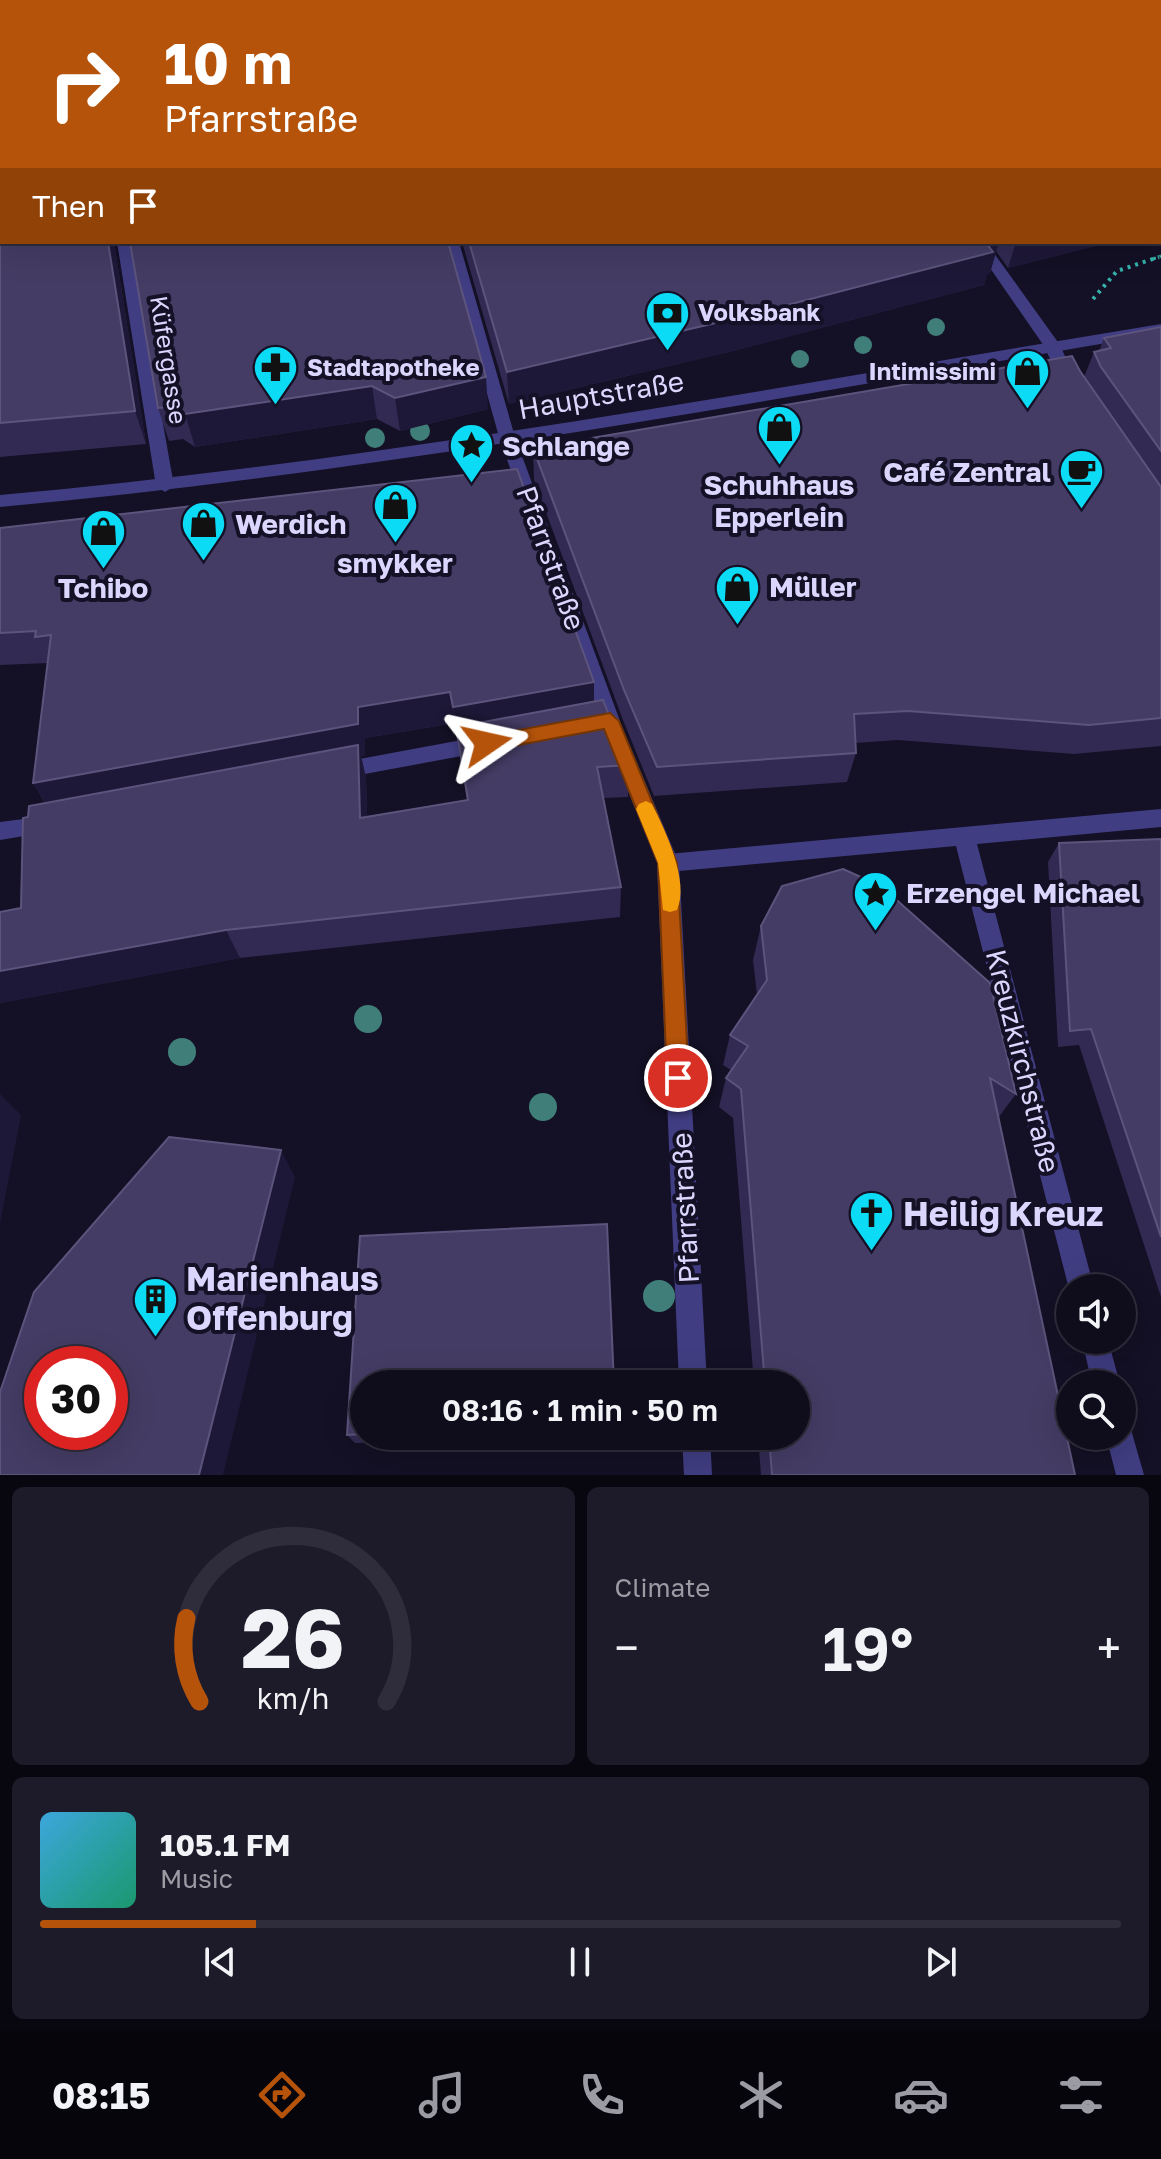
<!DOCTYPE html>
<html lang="en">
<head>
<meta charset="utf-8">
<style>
  :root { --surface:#0f0c1c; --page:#1d1a29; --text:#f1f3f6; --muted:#9b9ba3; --line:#2f2c3b; --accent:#b45309 }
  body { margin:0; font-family:"Golos Text",sans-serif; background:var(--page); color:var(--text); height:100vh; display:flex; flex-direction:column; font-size:30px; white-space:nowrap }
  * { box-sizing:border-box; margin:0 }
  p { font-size:26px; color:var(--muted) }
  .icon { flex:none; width:44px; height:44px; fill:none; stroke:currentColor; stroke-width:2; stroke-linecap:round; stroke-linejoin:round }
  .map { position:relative; height:1475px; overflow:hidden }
  .drawer { display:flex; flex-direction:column; gap:12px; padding:12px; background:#08070f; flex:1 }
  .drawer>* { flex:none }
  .guide { position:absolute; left:0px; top:0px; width:1162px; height:244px; box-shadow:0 8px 32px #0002,0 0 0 2px var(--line); background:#b45309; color:#fff; overflow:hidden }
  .fabs { position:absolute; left:1056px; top:1274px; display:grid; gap:16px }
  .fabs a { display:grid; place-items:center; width:80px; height:80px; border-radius:50%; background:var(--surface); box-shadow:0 8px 32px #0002,0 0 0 2px var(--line); font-size:40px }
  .speed { position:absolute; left:24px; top:1346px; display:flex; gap:16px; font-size:40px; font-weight:700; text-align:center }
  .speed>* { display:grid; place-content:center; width:104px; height:104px; border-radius:50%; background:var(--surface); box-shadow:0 8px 32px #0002,0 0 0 2px var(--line); line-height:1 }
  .speed .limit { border:12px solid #d22; background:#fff; color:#111 }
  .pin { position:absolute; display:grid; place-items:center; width:68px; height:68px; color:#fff; margin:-34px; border:4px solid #fff; border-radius:50%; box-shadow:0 2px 8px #0007 }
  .me { position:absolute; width:88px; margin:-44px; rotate:79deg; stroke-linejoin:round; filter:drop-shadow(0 0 6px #0008) }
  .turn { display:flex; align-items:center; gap:28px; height:168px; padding:0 32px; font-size:36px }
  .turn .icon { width:104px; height:104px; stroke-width:2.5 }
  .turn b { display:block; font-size:56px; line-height:68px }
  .then { display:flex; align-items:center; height:76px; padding:0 32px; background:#0003; gap:16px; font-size:30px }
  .big { font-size:60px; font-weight:600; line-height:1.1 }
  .drawer .widget { flex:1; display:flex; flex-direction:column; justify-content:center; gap:12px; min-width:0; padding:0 28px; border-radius:12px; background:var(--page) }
  .drawer .dial { align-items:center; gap:0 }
  .dial svg { height:208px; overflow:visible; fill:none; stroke:var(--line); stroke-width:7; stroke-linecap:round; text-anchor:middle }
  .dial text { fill:var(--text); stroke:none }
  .song { display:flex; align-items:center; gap:24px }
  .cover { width:96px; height:96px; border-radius:12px; background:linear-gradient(135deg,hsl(200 70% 55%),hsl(160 70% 35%)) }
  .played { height:8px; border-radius:4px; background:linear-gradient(90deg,var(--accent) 20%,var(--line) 20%) }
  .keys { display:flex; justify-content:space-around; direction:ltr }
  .heat { display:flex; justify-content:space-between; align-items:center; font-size:44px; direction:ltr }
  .drawer .tiles { flex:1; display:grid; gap:12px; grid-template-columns:1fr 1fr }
  .widget:last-child { grid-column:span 2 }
  .trip { position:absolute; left:350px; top:1370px; width:460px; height:80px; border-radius:40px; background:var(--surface); box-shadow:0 8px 32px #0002,0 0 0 2px var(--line); font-weight:600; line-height:80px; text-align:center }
  .tab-bar { display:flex; height:128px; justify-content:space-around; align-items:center; background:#06050b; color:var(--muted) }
  .tab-bar .icon { width:56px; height:56px }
  .tab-bar .current { color:var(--accent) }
  .tab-bar b { font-size:36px; color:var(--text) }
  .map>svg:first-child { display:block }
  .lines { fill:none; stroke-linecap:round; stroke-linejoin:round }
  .path-far1 { stroke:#35b2ac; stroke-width:3; stroke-dasharray:3 4; stroke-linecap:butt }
  .path { stroke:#35b2ac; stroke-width:4; stroke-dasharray:3 5; stroke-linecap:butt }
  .service { fill:#403d82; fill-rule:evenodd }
  .pedestrian { fill:#403d82; fill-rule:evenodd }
  .minor { fill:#403d82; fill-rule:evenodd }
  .tree { fill:#407f79 }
  .wall { fill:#322a52; fill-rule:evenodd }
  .shaded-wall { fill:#1e1838 }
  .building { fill:#443c64; stroke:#5c547c; stroke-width:2; fill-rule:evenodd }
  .route { fill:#b45309; stroke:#753606; stroke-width:2 }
  .slow { fill:#f59e0b }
  .labels { text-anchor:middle; stroke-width:8; stroke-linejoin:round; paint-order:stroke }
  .far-poi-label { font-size:24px; font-weight:bold; fill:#dbd6fd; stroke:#141025; text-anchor:start }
  .far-street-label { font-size:24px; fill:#dbd6fd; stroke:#141025 }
  .street-label { font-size:28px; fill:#dbd6fd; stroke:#141025 }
  .poi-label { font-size:28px; font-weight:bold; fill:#dbd6fd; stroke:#141025; text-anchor:start }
  .near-poi-label { font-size:34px; font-weight:bold; fill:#dbd6fd; stroke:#141025; text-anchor:start }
</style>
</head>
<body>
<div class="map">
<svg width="1161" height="1475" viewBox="0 0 1161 1475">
  <rect width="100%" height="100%" fill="#141025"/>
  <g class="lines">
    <polyline class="path-far1" points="1153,259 1161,256"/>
    <polyline class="path" points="1093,299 1117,271 1159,257"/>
    <path class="service" d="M1161,324V334C775,398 390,471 0,507V495C390,460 775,387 1161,324Z"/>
    <g class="pedestrian">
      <polygon points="117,242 131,242 174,486 165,492 156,486"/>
      <polygon points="445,242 459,242 515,437 620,721 617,727 603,727 600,721 499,437"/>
      <polygon points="972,242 986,242 1060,345 1077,383 1075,387 1063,387 1044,346"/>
      <polygon points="1161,809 1161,827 977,844 1094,1288 1070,1288 1070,1293 956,846 668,872 660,870 657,863 660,856 668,854"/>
      <polygon points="1082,1340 1108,1340 1120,1384 1092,1384"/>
      <polygon points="1122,1423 1130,1426 1144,1475 1116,1475 1106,1436 1122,1436"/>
    </g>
    <g class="minor">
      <polygon points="483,736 490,738 493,744 490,750 483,752 338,779 331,777 328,771 331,765 338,763"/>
      <polygon points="620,738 627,740 630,746 679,863 707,1384 679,1384 657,863 610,746 613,740"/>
      <polygon points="47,816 54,819 57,825 54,831 0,840 0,822"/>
      <polygon points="682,1436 710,1436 712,1475 684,1475"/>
    </g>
  </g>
  <g class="tree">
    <circle cx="936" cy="327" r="9"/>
    <circle cx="863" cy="345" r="9"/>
    <circle cx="800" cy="359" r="9"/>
    <circle cx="420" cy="431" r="10"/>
    <circle cx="375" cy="438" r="10"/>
    <circle cx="368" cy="1019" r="14"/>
    <circle cx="182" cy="1052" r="14"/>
    <circle cx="543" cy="1107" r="14"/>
    <circle cx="659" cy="1296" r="16"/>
  </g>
  <g class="wall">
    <polygon points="0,0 204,0 205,2 2,2 114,242 146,444 0,457"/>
    <polygon points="130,242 488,409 400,431 377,419 195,447 183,439 169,441 158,408"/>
    <polygon points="462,242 1111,242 1008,268 996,251 990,273 987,274 984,285 737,350 509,404"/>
    <polygon points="1161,327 1161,746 1074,754 898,740 856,743 856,753 847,782 654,796 623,720 534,480 533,448 1080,371 1084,377 1094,352 1099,351 1104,338"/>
    <path d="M0,528L594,682V702L629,765L628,797L603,798L621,887L620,917L240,958L0,1003V912L21,908L28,817L45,803L33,783L48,663L0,665ZM455,723L467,800L367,817L366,778L361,756L365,755V738Z"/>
    <polygon points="1161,839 1161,1297 1079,1045 1058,1047 1048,862 1059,843"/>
    <polygon points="761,926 1016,1094 998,1118 1075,1475 761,1475 758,1436 796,1436 796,1384 754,1384 733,1118 719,1107 726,1078 731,1070 723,1065 730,1035 757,995 753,960"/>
    <polygon points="364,1384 364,1436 615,1437 355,1443 347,1435"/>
  </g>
  <g class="shaded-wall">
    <polygon points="108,242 114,242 146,444 135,411"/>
    <polygon points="993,242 999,242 990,273 987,274 984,285 737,350 509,404 507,372"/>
    <polygon points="1016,242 1111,242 1008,268"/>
    <polygon points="486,377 488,409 400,431 395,398"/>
    <polygon points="372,386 377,419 195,447 185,414"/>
    <polygon points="594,682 594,713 457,738 453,707"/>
    <polygon points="450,692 455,723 365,738 365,755 361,756 366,778 368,849 360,818 51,812 33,783 358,707"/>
    <polygon points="226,930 240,958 0,1003 0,971"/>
    <polygon points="0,1094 21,1115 0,1224"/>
    <polygon points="281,1150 295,1177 223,1475 199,1475"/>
  </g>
  <g class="building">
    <polygon points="0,0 201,0 201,2 2,2 2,242 108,242 135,411 0,423"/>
    <polygon points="214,0 1161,0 1161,200 1160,200 1160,2 208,2"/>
    <polygon points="130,242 448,242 486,377 395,398 372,386 185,414 173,407 158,408"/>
    <polygon points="469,242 993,242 987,244 993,252 741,317 507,372"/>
    <polygon points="1161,327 1161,451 1101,367 1094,352 1111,348 1104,338"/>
    <polygon points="1072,356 1080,371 1161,487 1161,718 1089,725 908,711 854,714 856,753 657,767 624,690 533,448"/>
    <polygon points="517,469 594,682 453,707 450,692 358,707 358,724 33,783 51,635 35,637 36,631 0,633 0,528"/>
    <polygon points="603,700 629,765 597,767 621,887 226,930 0,971 0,912 21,908 23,818 28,817 29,806 358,745 360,818 468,800 456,727"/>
    <polygon points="1161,839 1161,1237 1091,1029 1070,1031 1059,843"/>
    <polygon points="843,869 881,886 990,983 1016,1094 990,1078 1075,1475 772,1475 769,1436 796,1436 796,1384 765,1384 741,1089 726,1078 748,1046 730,1035 767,980 761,926 782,886"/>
    <path d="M169,1137L281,1150L199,1475H0V1392L34,1292ZM42,1364H110V1432H42Z"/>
    <polygon points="607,1224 614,1384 364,1384 364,1434 347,1435 360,1236"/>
  </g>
  <polygon class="route" points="610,713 619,721 677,863 689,1078 686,1085 678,1088 671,1085 667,1078 658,863 604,729 487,751 478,743 487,736"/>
  <path class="slow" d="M646,801L652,804C665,830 690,882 677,910L670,912L663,910L658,863L636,809L639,804Z"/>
  <defs>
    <symbol id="bank-pin" viewBox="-11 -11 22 30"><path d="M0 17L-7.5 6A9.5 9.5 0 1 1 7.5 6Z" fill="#0bdbf4" stroke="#141025"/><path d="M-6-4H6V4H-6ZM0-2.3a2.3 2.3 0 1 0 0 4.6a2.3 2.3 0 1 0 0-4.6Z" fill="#111"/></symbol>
    <symbol id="pharmacy-pin" viewBox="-11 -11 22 30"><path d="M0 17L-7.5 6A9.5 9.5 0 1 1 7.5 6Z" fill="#0bdbf4" stroke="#141025"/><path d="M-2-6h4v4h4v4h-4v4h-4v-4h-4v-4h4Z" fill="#111"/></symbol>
    <symbol id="shop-pin" viewBox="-11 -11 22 30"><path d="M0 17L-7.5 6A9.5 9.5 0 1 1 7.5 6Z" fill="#0bdbf4" stroke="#141025"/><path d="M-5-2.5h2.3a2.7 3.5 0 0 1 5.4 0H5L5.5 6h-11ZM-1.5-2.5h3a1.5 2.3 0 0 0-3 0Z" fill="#111"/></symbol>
    <symbol id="sight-pin" viewBox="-11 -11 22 30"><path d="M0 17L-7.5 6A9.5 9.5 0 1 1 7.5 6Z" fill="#0bdbf4" stroke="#141025"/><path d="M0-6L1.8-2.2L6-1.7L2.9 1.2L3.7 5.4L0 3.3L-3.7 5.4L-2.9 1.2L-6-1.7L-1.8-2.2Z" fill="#111"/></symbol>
    <symbol id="cafe-pin" viewBox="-11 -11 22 30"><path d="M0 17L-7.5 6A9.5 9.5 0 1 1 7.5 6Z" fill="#0bdbf4" stroke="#141025"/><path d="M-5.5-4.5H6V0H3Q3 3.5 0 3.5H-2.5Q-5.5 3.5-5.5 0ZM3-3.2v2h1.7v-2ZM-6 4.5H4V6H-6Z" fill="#111"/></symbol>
    <symbol id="church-pin" viewBox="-11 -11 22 30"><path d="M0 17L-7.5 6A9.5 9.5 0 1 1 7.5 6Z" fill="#0bdbf4" stroke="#141025"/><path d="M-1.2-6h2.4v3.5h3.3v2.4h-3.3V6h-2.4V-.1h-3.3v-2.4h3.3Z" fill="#111"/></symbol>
    <symbol id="building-pin" viewBox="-11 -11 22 30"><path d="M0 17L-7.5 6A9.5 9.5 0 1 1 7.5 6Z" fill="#0bdbf4" stroke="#141025"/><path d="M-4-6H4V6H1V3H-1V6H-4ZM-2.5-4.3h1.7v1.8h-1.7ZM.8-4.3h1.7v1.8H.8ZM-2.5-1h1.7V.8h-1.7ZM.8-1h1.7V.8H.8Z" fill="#111"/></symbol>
  </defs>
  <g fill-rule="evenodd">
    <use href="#bank-pin" x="642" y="288" width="51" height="69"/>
    <use href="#pharmacy-pin" x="250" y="342" width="51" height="69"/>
    <use href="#shop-pin" x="1002" y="346" width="51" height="69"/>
    <use href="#shop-pin" x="754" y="402" width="51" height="69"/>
    <use href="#sight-pin" x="446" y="420" width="51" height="69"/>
    <use href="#cafe-pin" x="1056" y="446" width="51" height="69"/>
    <use href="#shop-pin" x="370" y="480" width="51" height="69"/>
    <use href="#shop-pin" x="178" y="498" width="51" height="69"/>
    <use href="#shop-pin" x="78" y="506" width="51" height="69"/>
    <use href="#shop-pin" x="712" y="562" width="51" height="69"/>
    <use href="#sight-pin" x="850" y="868" width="51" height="69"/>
    <use href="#church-pin" x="846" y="1188" width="51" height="69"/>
    <use href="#building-pin" x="130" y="1274" width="51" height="69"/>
  </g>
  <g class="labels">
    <g class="far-poi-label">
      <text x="698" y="321">Volksbank</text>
      <text x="307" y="376">Stadtapotheke</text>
      <text x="996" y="380" text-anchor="end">Intimissimi</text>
    </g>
    <g class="far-street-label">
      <text transform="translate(168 360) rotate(81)" y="8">Küfergasse</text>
    </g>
    <g class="street-label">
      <text transform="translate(601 395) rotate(-10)" y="10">Hauptstraße</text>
      <text transform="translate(551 558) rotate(70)" y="10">Pfarrstraße</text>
      <text transform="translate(1023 1061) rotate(76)" y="10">Kreuzkirchstraße</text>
      <text transform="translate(685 1208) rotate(-93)" y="10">Pfarrstraße</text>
    </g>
    <g class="poi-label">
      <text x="502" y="456">Schlange</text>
      <text x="1051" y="482" text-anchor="end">Café Zentral</text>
      <text x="779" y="495" text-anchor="middle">Schuhhaus<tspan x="779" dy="32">Epperlein</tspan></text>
      <text x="235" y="534">Werdich</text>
      <text x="395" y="573" text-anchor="middle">smykker</text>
      <text x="769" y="597">Müller</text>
      <text x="103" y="598" text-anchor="middle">Tchibo</text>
      <text x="906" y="903">Erzengel Michael</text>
    </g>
    <g class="near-poi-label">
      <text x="903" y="1226">Heilig Kreuz</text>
      <text x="186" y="1291">Marienhaus<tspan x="186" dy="39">Offenburg</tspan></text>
    </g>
  </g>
</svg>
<div class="fabs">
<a><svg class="icon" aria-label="sound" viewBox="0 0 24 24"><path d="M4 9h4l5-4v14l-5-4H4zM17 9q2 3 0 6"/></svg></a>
<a><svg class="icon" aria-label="search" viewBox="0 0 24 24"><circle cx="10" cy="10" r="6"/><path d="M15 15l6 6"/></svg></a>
</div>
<div class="speed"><div class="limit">30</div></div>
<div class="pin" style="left:678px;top:1078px;background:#d93025"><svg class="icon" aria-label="arrive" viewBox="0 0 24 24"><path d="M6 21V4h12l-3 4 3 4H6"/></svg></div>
<svg class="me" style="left:487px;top:743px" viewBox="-20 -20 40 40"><path d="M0-17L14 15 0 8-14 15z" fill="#b45309" stroke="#fff" stroke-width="4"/></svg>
<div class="trip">08:16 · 1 min · 50 m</div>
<div class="guide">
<div class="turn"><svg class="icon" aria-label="right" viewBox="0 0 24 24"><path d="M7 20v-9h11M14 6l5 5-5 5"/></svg><div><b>10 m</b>Pfarrstraße</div></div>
<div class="then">Then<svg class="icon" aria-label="arrive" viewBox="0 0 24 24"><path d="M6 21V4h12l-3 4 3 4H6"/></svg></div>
</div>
</div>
<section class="drawer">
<div class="tiles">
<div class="widget dial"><svg viewBox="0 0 100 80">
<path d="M14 69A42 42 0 1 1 86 69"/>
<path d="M14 69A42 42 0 0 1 9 37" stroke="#b45309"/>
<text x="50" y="56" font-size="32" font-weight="700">26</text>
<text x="50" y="72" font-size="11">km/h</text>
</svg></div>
<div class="widget"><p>Climate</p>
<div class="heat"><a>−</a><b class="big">19°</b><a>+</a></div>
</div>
<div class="widget">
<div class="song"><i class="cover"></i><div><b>105.1 FM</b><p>Music</p></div></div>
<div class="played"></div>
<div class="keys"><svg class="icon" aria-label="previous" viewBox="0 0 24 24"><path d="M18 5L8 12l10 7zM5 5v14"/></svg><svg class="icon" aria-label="pause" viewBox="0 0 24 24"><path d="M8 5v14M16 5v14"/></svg><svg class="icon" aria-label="next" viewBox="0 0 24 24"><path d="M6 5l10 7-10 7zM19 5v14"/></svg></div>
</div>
</div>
</section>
<nav class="tab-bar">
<b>08:15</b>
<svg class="icon current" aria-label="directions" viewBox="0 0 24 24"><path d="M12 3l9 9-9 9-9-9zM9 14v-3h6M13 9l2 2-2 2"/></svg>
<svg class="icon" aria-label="music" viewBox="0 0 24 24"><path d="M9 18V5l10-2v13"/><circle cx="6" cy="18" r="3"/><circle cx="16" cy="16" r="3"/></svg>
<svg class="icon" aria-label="phone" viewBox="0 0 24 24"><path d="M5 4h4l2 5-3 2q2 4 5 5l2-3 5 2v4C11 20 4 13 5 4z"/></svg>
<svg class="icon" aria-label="climate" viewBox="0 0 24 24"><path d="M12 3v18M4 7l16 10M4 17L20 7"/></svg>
<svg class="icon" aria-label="car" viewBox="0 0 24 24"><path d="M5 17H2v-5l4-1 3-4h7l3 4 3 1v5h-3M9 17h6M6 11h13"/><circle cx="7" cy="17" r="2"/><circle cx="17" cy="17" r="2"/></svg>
<svg class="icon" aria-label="filters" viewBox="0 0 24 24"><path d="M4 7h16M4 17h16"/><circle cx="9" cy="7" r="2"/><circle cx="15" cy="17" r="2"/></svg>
</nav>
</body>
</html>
